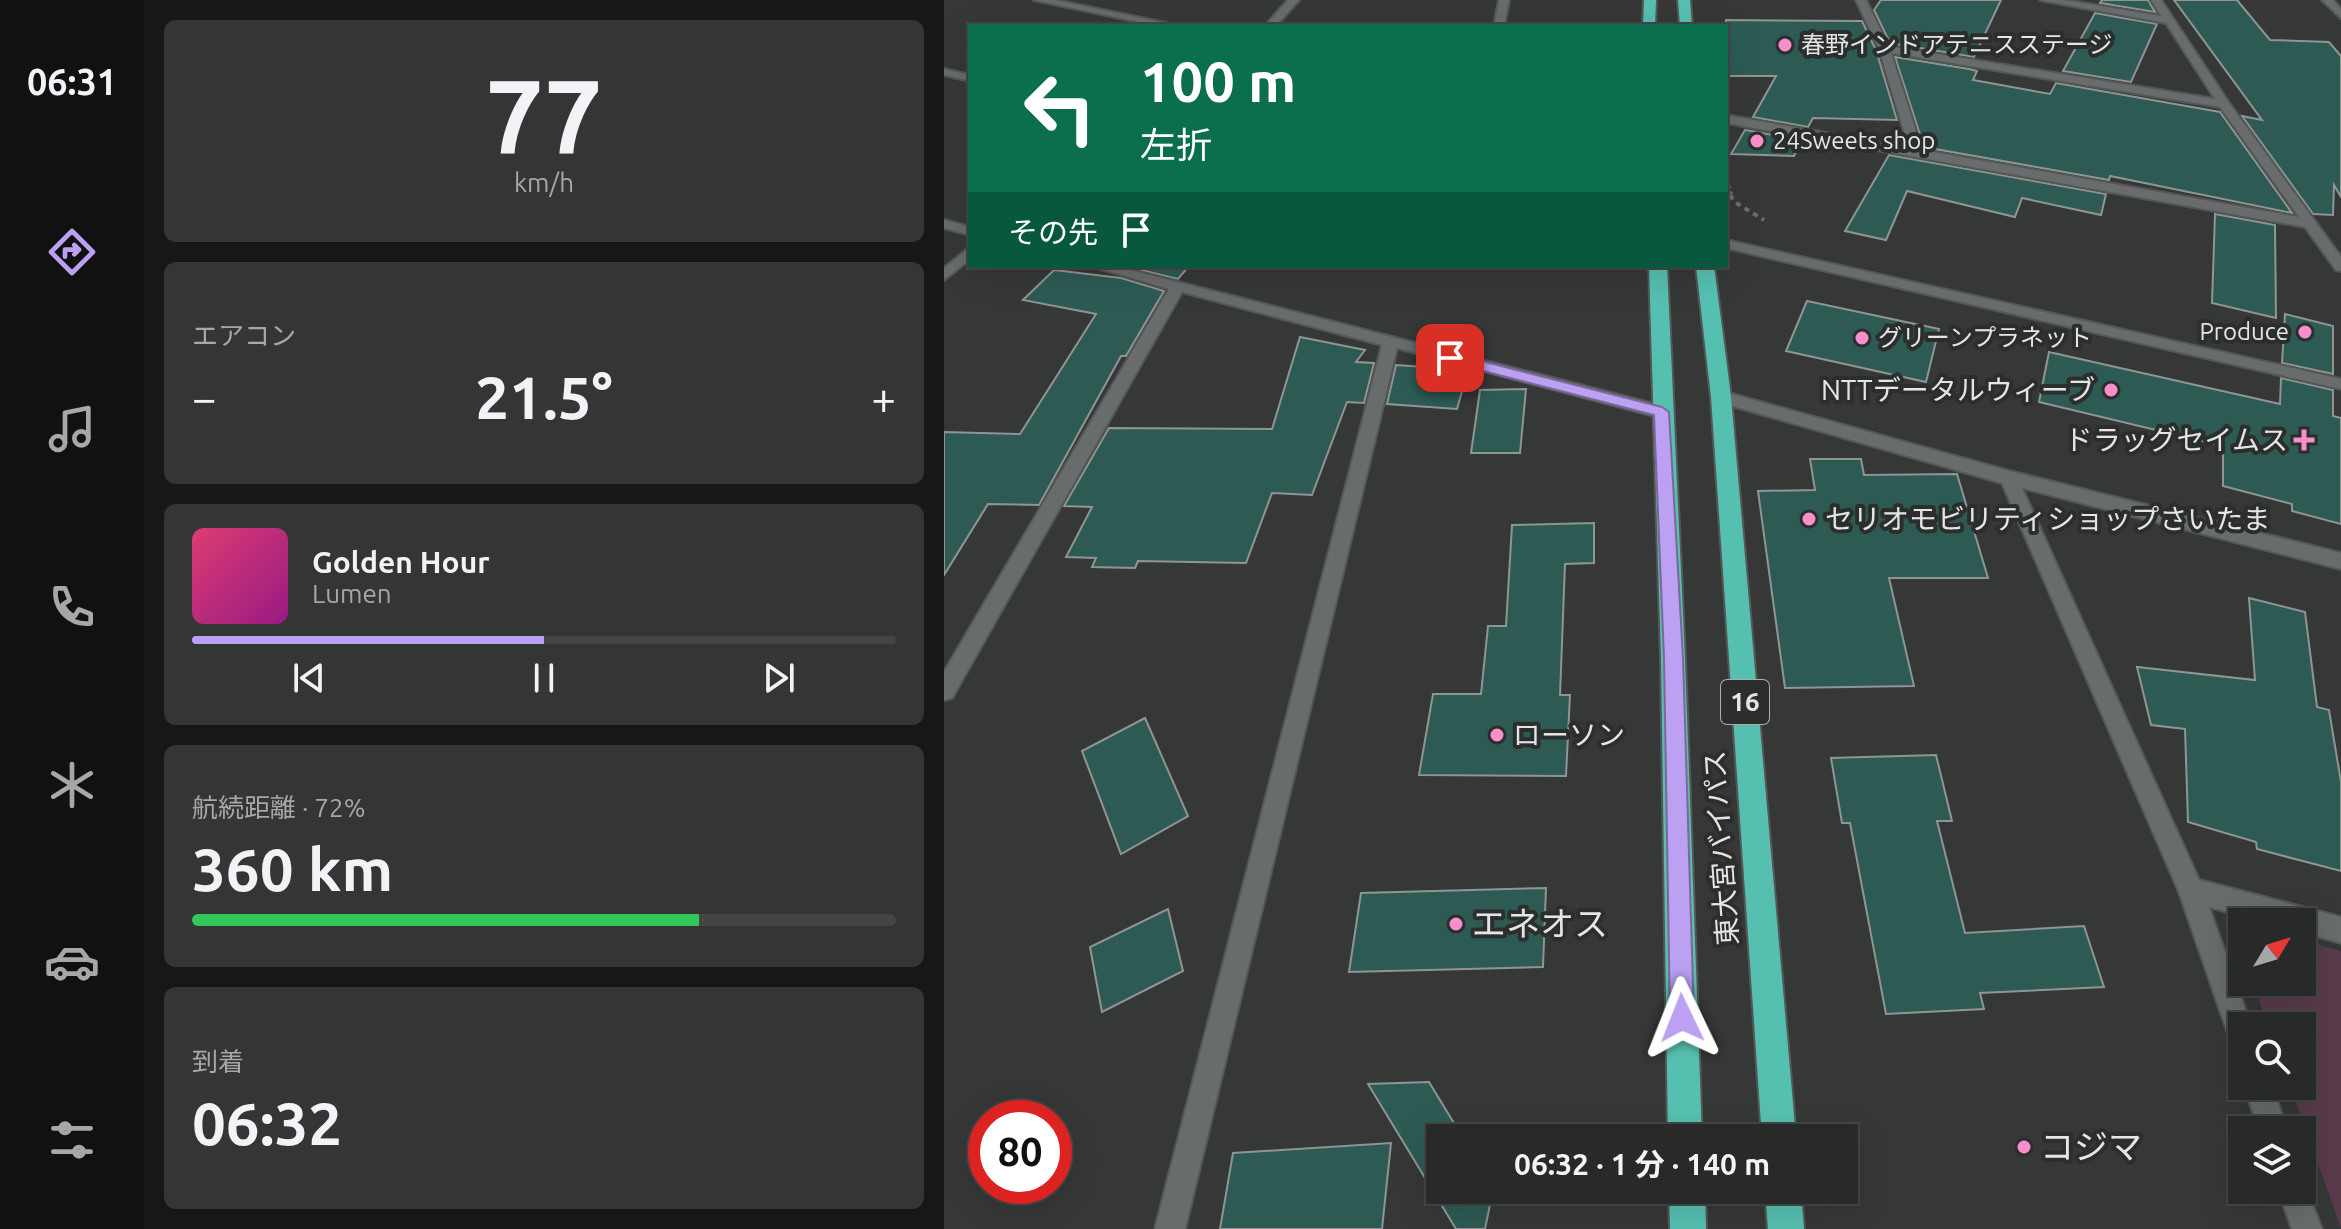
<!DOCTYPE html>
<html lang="ja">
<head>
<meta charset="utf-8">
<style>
  :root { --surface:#282a29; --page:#343635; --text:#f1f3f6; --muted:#a5a7a8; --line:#444646; --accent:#bca0f2 }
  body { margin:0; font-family:Ubuntu,"Noto Sans JP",sans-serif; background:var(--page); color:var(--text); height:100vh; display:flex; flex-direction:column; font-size:30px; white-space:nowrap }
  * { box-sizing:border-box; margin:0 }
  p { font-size:26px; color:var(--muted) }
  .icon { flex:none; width:44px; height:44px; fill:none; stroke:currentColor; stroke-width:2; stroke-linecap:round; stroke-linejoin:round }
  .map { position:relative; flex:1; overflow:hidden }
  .panel { display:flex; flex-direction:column; gap:20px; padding:20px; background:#161717; width:800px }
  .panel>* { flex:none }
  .hud { position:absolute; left:24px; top:24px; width:760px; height:244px; border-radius:0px; box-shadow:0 8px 32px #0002,0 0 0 2px var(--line); background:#0b6e4f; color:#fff; overflow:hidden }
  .needle { width:52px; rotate:52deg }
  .fabs { position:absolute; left:1284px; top:908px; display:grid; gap:16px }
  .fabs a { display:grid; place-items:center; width:88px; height:88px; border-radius:0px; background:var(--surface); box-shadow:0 8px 32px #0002,0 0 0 2px var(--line); font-size:40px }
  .speed { position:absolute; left:24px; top:1100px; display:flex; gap:16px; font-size:40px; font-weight:700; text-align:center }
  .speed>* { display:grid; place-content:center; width:104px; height:104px; border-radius:50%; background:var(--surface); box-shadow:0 8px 32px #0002,0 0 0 2px var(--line); line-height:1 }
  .speed .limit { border:12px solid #d22; background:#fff; color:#111 }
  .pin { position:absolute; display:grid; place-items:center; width:68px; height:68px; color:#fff; margin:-34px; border-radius:16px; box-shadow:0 4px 12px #0006 }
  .me { position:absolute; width:88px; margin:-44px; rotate:358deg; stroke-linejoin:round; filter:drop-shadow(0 0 6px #0008) }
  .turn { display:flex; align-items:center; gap:28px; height:168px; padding:0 40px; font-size:36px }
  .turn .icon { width:104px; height:104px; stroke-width:2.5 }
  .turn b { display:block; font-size:56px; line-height:68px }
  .then { display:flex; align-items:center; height:76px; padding:0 40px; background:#0003; gap:16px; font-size:30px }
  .big { font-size:60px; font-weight:700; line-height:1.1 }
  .panel .widget { flex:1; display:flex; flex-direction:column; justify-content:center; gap:12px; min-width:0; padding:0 28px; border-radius:12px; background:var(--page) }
  .panel .dial { align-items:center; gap:0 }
  .dial b { font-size:104px; line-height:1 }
  .song { display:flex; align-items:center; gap:24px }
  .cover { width:96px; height:96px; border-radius:12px; background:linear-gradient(135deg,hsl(340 70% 55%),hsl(310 70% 35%)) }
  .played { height:8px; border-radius:4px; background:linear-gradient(90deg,var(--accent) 50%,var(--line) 50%) }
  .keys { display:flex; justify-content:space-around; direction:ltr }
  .heat { display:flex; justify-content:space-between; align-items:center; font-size:44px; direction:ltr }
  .charge { height:12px; border-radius:6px; background:linear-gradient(90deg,#34c759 72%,var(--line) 0) }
  .trip { position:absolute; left:482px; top:1124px; width:432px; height:80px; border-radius:0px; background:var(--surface); box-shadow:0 8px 32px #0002,0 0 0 2px var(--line); font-weight:700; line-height:80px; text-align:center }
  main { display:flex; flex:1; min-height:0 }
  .menu { display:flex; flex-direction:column; width:144px; justify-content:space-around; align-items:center; background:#101110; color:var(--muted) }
  .menu .icon { width:56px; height:56px }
  .menu .on { color:var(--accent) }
  .menu b { font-size:36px; color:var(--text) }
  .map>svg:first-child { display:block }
  .green { fill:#593b4b }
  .building { fill:#2d5b54; stroke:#909493; stroke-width:2 }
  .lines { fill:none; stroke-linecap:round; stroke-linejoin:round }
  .street-casing { stroke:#545756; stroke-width:4 }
  .secondary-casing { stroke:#545756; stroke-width:4 }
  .highway-casing { stroke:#545756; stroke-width:4 }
  .path-far1 { stroke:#6b6e6d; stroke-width:3; stroke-dasharray:3 3; stroke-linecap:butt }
  .path { stroke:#6b6e6d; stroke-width:4; stroke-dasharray:5 5; stroke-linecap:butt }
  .street { fill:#696c6c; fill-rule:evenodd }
  .secondary { fill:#696c6c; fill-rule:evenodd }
  .highway { fill:#56c0b0; fill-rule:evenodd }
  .route { fill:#bca0f2; stroke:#7a689d; stroke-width:2 }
  .poi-dot { fill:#f98fca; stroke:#2b2e2d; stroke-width:3 }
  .labels { text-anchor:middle; stroke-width:8; stroke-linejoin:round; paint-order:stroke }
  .far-poi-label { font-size:24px; fill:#e3e6e5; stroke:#2b2e2d; text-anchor:start }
  .shield { fill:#2b2e2d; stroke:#acafae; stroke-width:2 }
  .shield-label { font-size:26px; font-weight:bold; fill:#e3e6e5 }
  .poi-label { font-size:28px; fill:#e3e6e5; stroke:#2b2e2d; text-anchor:end }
  .street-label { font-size:28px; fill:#e3e6e5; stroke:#2b2e2d }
  .near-poi-label { font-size:34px; fill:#e3e6e5; stroke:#2b2e2d; text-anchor:start }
</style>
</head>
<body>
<main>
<nav class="menu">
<b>06:31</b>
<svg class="icon on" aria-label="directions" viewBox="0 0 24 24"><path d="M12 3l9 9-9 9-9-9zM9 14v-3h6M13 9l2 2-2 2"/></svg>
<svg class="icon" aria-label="music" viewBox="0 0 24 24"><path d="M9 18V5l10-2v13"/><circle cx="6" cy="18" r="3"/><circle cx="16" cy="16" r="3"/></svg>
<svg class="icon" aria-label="phone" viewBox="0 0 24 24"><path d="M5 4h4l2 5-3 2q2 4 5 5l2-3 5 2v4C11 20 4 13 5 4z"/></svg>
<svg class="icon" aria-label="climate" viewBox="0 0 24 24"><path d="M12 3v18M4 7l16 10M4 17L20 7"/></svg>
<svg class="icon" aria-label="car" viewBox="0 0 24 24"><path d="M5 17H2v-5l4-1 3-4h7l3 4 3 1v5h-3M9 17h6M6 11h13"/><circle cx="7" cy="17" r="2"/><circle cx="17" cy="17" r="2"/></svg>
<svg class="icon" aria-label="filters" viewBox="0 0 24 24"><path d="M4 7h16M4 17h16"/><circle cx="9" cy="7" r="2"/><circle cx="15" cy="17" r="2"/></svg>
</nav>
<section class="panel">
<div class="widget dial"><b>77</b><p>km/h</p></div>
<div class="widget"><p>エアコン</p>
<div class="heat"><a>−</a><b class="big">21.5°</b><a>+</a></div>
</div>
<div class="widget">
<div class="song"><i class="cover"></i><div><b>Golden Hour</b><p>Lumen</p></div></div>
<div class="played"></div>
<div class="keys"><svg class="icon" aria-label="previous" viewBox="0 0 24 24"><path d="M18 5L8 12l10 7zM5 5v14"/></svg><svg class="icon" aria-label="pause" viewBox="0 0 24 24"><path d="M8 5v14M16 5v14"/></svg><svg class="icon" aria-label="next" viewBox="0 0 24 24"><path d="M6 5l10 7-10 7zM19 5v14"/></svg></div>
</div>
<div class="widget"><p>航続距離 · 72%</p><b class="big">360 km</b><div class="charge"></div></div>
<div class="widget"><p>到着</p><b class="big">06:32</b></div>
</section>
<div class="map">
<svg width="1397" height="1229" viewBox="0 0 1397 1229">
  <rect width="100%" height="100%" fill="#353837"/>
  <polygon class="green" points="1358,940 1397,951 1397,1228 1346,1086 1358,1086 1358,1026 1324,1026 1309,982 1358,982"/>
  <g class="building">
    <polygon points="937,0 1057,0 1030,57 946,43 930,10"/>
    <polygon points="1158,0 1204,0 1211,12 1156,3"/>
    <polygon points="1230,0 1293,0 1326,40 1385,42 1397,56 1397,197 1390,185 1389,215 1369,214 1298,116 1318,120"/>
    <polygon points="1151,13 1213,24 1187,82 1119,71"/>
    <polygon points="782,20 918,21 932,50 953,120 869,118 864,127 809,117 832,76 782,76"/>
    <polygon points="951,57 1025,69 1033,71 1029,80 1106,94 1112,83 1276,112 1348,213 1166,176 1165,180 980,147"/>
    <polygon points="801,130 858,140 850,156 787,154"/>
    <polygon points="945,155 1162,194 1157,215 1078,198 1071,217 963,191 942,240 901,231"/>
    <polygon points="1271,214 1331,225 1332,318 1268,303"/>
    <polygon points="193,266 245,266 234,279 193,269"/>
    <polygon points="110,270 177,278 220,291 182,356 177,356 95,505 44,504 0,575 0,432 76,434 152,314 79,300"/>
    <polygon points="863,301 995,329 982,382 842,351"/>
    <polygon points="1341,314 1389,326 1389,374 1338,363"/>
    <polygon points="356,337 421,350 412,362 430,363 420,403 403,402 368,495 328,493 302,563 194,561 191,568 148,567 152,558 122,557 148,507 120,506 165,428 328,429"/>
    <polygon points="1105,352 1336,404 1337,378 1389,390 1389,416 1397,418 1397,524 1348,511 1348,504 1279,486 1279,446 1095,402"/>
    <polygon points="452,365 524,370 513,409 443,404"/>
    <polygon points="582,389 576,453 527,453 536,390"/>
    <polygon points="866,459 917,459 920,475 1013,474 1044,578 945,578 970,686 841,688 814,491 871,490"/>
    <polygon points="650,523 650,563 621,564 616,695 626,695 622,776 475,775 489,694 537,694 544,626 562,626 568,525"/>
    <polygon points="1305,598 1361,612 1373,707 1385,710 1397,782 1397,871 1313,849 1312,842 1244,822 1241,729 1207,725 1193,667 1311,680"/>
    <polygon points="201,718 244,816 177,854 138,751"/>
    <polygon points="992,755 1008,821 993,821 1021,933 1140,926 1160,987 1036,993 1040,1009 942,1014 906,823 898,823 887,758"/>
    <polygon points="602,888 599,967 405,972 417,893"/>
    <polygon points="224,909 239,971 158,1012 146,947"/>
    <polygon points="485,1082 519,1138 496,1138 496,1190 549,1190 541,1229 512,1229 424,1084"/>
    <polygon points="447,1143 438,1229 276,1229 289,1153"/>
  </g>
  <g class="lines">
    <defs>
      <g id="street">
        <polygon points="90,0 111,0 236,26 214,26"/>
        <polygon points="344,0 355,0 332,26 321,26"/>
        <polygon points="555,0 565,0 560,26 550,26"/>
        <path d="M912,0H922L944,46L1271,99L1222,23L1096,0H1120L1217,16L1207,0H1217L1285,103L1397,257V271L1392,270L1361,227L782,123V115L965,148L935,49ZM947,53L1276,107L1355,217L978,150Z"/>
        <polygon points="1378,0 1389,0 1397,9 1397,18"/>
        <polygon points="0,220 26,227 26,235 0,228"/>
        <polygon points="147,266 171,266 718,406 726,412 718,418 453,348 241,1229 211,1229 438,345 238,292 8,698 0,700 0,672 225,289"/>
        <polygon points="777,391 1065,471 1397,553 1397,569 1078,488 1255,880 1397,917 1397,943 1358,932 1358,922 1321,922 1265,907 1307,1026 1298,1026 1298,1052 1289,1048 1235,892 1058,483 771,401 769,397"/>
        <polygon points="1300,1086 1328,1086 1343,1130 1315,1130"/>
        <polygon points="1358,1179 1378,1229 1348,1229 1334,1190 1358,1190"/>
      </g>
      <g id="secondary">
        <polygon points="0,69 26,75 26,81 0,75"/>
        <polygon points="782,240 1397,379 1397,389 782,248"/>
        <polygon points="26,247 26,259 0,280 0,268"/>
      </g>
      <g id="highway">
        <polygon points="700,0 712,0 711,26 699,26"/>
        <polygon points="734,0 746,0 748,26 736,26"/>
        <polygon points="705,266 723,266 741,658 758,1138 724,1138 717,658"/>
        <polygon points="752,266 770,266 787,397 852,1138 818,1138 767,397"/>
        <polygon points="725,1190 761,1190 762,1229 726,1229"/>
        <polygon points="821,1190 857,1190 860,1229 824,1229"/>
      </g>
    </defs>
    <use href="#street" class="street-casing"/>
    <use href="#secondary" class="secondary-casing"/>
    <use href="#highway" class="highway-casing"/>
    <polyline class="path-far1" points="782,174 788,197"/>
    <polyline class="path" points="787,195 789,201 820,220"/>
    <use href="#street" class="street"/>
    <use href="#secondary" class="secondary"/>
    <use href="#highway" class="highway"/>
  </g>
  <polygon class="route" points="506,353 718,407 725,412 739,658 750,1018 747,1026 738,1030 730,1026 726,1018 720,658 710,415 501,361 501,355"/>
  <g class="poi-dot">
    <circle cx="841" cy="45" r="8"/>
    <circle cx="813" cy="141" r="8"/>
    <circle cx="1361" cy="332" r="8"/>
    <circle cx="918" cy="338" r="8"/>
    <circle cx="1167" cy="390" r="8"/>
    <path d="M1356 428h8v8h8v8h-8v8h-8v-8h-8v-8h8z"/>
    <circle cx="865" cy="519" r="8"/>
    <circle cx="553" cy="735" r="8"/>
    <circle cx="512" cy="924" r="8"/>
    <circle cx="1080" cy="1147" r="8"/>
  </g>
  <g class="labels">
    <g class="far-poi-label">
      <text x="857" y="53">春野インドアテニスステージ</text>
      <text x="829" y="149">24Sweets shop</text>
      <text x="1345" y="340" text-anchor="end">Produce</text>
      <text x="934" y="346">グリーンプラネット</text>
    </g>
    <rect class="shield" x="777" y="680" width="48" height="44" rx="6"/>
    <g class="shield-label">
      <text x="801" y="711">16</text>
    </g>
    <g class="poi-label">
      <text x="1151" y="400">NTTデータルウィーブ</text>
      <text x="1344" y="450">ドラッグセイムス</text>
      <text x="881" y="529" text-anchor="start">セリオモビリティショップさいたま</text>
      <text x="569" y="745" text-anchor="start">ローソン</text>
    </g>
    <g class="street-label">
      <text transform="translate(777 848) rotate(-94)" y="10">東大宮バイパス</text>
    </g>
    <g class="near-poi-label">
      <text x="528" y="936">エネオス</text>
      <text x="1096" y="1159">コジマ</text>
    </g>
  </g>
</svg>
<div class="fabs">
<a><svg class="needle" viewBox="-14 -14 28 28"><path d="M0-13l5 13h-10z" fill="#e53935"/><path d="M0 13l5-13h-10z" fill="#a5a7a8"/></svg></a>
<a><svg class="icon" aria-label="search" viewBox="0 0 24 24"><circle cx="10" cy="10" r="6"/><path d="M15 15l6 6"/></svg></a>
<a><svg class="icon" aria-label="layers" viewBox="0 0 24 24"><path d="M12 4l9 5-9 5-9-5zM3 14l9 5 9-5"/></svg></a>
</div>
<div class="speed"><div class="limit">80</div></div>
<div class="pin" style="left:506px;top:358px;background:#d93025"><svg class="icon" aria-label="arrive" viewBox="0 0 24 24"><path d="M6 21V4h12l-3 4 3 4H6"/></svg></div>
<svg class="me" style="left:738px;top:1018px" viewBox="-20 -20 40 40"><path d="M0-17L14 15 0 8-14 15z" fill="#bca0f2" stroke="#fff" stroke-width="4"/></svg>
<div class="trip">06:32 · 1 分 · 140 m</div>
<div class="hud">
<div class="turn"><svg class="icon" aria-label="left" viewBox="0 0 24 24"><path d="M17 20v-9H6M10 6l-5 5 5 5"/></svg><div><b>100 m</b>左折</div></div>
<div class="then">その先<svg class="icon" aria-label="arrive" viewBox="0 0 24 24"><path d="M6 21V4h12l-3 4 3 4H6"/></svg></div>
</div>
</div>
</main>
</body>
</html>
